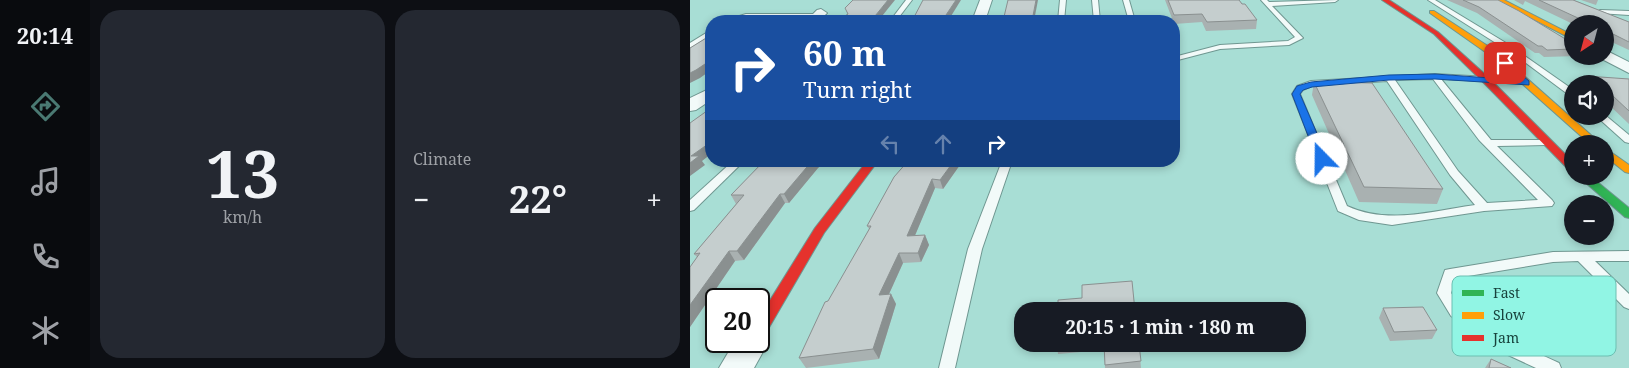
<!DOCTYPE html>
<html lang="en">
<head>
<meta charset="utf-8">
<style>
  :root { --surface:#171b24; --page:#242831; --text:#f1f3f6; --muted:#9ea1a6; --accent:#4a7972 }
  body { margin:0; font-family:"Noto Serif",serif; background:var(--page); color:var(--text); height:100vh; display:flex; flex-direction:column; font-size:19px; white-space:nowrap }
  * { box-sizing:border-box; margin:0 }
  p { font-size:16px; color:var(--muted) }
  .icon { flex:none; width:28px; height:28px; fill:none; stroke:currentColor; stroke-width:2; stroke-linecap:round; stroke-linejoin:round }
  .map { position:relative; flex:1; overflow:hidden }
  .panel { display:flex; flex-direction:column; gap:10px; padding:10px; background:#0d0f14; width:600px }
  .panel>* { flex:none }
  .top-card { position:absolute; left:15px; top:15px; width:475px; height:152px; border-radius:20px; box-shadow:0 2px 8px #0003; background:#1a4fa0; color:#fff; overflow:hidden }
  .needle { width:32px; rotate:216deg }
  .controls { position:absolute; left:874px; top:15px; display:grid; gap:10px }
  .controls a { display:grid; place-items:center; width:50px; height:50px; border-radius:50%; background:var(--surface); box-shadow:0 2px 8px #0003; font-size:25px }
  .speed { position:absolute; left:15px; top:288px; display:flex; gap:10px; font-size:25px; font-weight:700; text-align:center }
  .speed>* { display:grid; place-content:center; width:65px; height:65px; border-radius:50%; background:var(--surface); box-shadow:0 2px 8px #0003; line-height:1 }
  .speed .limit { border:2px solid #111; border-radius:8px; background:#fff; color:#111 }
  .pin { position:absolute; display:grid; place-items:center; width:42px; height:42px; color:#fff; margin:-21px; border-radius:10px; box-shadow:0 2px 8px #0006 }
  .me { position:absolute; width:55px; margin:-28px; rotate:338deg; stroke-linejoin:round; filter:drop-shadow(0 0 4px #0008) }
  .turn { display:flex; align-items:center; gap:18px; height:105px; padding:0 15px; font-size:22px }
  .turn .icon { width:65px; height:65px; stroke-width:2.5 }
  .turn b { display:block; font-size:35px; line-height:42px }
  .lanes { display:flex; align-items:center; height:48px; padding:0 15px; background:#0003; justify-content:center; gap:25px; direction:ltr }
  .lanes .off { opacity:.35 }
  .big { font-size:38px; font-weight:700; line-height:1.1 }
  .panel .widget { flex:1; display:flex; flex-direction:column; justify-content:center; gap:8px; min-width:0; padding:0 18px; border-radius:20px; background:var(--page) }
  .panel .dial { align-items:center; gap:0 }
  .dial b { font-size:65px; line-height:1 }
  .heat { display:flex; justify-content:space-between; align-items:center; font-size:28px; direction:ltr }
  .panel .tiles { flex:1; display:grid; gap:10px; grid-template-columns:repeat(2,1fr) }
  .trip { position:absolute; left:324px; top:302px; width:292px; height:50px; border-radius:20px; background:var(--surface); box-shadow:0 2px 8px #0003; font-weight:700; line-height:50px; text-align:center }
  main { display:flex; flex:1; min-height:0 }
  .tabs { display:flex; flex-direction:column; width:90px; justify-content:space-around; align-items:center; background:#090b0e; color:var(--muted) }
  .tabs .icon { width:35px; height:35px }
  .tabs .on { color:var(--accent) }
  .tabs b { font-size:22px; color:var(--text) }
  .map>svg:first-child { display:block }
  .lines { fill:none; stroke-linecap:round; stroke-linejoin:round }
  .lane-casing { stroke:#6f9791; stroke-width:2 }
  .street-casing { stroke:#6f9791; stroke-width:2 }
  .fast-casing { stroke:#6f9791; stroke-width:2 }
  .slow-casing { stroke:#6f9791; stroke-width:2 }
  .jam-casing { stroke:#6f9791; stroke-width:2 }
  .lane { fill:#f2faf9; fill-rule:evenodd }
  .street { fill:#f2faf9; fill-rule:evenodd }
  .fast { fill:#30b455; fill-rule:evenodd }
  .slow { fill:#ff9f0a; fill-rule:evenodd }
  .jam { fill:#e5322d; fill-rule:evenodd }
  .wall { fill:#a9b1b1 }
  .shaded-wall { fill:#8a9090 }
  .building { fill:#c5cece; stroke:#8a9090 }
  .route { fill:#1a73e8; stroke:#114b97 }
  .key { fill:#91f5e4; stroke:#6cbfb2; stroke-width:1 }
  .key-label { font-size:14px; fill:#17423c }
</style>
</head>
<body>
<main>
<nav class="tabs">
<b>20:14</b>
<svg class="icon on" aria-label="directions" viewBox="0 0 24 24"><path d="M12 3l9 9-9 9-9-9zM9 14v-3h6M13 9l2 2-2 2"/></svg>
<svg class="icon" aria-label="music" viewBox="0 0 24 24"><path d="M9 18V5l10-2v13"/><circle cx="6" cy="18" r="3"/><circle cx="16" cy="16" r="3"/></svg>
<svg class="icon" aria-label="phone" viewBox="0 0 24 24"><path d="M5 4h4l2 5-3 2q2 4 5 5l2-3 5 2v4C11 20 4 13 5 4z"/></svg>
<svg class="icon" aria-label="climate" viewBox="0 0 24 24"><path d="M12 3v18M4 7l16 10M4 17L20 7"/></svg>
</nav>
<section class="panel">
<div class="tiles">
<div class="widget dial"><b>13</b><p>km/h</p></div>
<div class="widget"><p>Climate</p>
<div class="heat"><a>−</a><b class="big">22°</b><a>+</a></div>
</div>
</div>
</section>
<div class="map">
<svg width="939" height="368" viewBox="0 0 939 368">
  <rect width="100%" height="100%" fill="#a8ded5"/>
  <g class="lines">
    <defs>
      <g id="lane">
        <polygon points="216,0 222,0 206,21 200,21"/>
        <polygon points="370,0 376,0 374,21 368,21"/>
        <polygon points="402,0 408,0 410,21 404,21"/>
        <polygon points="433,0 439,0 445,21 439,21"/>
        <polygon points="571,0 577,0 579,2 648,0 645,2 582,6 613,38 599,45 530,49 484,61 484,57 530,45 598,41 605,37"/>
        <polygon points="738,0 745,0 816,43 882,89 882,95 879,95 828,57"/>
        <polygon points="910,10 939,11 939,15 908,13 907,12"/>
        <polygon points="56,14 128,14 131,16 128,18 56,18 43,21 33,21"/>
        <polygon points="21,30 21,35 0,48 0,43"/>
        <path d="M745,74L798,77V81H795L751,79L801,140H860L861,142L856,145L807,146L862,200L864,203L862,206L794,211L702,225L669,220L648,211L602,94L607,86L621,81ZM743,79L789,140L848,200L797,203L768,171L705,80ZM697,81L760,175L785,205C742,211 698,225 657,206L610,94L613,90L622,86Z"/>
        <polygon points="915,115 939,135 939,143 935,142 906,116"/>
        <polygon points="43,161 54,161 4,210 0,211 0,200"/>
        <polygon points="312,161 322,161 292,249 265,368 249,368 278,249"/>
        <path d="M939,251V261H905L939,294V309L934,307L888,261L863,262L766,278L761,293C785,329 831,345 869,363L871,368H846L803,348L761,316L747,293L755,270L760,269L863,252Z"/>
      </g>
      <g id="street">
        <polygon points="290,0 302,0 295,21 282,21"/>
        <polygon points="131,9 137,13 129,21 116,21 127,10"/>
        <polygon points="915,50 939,62 939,73 910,58 908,56 915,56"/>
        <polygon points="21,88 21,100 6,110 0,111 0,98"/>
        <polygon points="69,330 74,332 79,341 64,368 29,368 45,341 69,341"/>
      </g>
      <polygon id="fast" points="888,176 900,176 939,208 939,218 935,217"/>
      <g id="slow">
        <polygon points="806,0 814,0 882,35 882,39"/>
        <polygon points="740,11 744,11 807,52 911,144 900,144 801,56 740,13"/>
        <polygon points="915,148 939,165 939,173 935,172 915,156"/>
      </g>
      <g id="jam">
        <polygon points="692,0 699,0 748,32 798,77 882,161 882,170 878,169 792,81 744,34"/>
        <polygon points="177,161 188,161 134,233 74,336 69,337 69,318 125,228"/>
      </g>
    </defs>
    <use href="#lane" class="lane-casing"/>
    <use href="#street" class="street-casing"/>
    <use href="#fast" class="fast-casing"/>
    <use href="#slow" class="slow-casing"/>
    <use href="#jam" class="jam-casing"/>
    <use href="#lane" class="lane"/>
    <use href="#street" class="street"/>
    <use href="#fast" class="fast"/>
    <use href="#slow" class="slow"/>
    <use href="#jam" class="jam"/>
  </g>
  <g class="wall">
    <polygon points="475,0 549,0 567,20 566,29 516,31 512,22 484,24 484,21 483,21"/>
    <polygon points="757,0 808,0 882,43 882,56 889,56 854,57 849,53 845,53 787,13"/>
    <polygon points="824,0 884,0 939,22 939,50 915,39 915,24 883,24 835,1 833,5"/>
    <polygon points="891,0 908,0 906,5"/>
    <polygon points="896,76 939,79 939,124 918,104 915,104 915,84 892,84"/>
    <polygon points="624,82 753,189 747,204 669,202 622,95"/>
    <polygon points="73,161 135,161 128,168 99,203 95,203 54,260 45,261 0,327 0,267 7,257 4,254 46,204 41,195 73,162"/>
    <polygon points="272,162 253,189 245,188 225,235 235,235 239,245 231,262 213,263 199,294 201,294 206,304 189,359 116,368 109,358 179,229 177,226 204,177"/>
    <polygon points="693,308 747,330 742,339 700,341 689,318"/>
    <polygon points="367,344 449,344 451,368 415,368 414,350 368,354"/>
    <polygon points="801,359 821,368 795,368"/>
  </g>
  <g class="shaded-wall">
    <polygon points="198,0 205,0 188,21 181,21"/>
    <polygon points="266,0 271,0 258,21 252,21"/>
    <polygon points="346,0 348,0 344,21 342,21"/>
    <polygon points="21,60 21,70 10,78 0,83 0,73"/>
    <polygon points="21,142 21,154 12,161 15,165 0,176 0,163 1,156"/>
    <polygon points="122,161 135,161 128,168 99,203 94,194"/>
    <polygon points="264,161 272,162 253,189 250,180"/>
    <polygon points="242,179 245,188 221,245 217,236"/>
    <polygon points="90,194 95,203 54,260 47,251"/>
    <polygon points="235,235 239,245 231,262 228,253"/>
    <polygon points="39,251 45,261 0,327 0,305"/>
    <polygon points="209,253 213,263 194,305 189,295"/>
    <polygon points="201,294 206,304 189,359 183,349"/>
  </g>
  <g class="building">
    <polygon points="163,0 198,0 181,21 147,21 158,14 155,8"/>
    <polygon points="233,0 266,0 252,21 222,21"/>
    <polygon points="318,0 346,0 342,21 313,21"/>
    <polygon points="478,0 549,0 552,4 555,4 567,20 517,22 512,14 484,15"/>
    <polygon points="773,0 808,0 829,11 882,43 882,49 857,50 852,46 848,46 789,7"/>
    <polygon points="849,0 883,0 939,22 939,42 915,30 915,24 901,24"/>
    <polygon points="21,35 21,60 6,70 0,73 0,48"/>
    <polygon points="896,76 939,79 939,111 923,96 918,96 915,93 915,84 904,84"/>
    <polygon points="624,82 682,83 753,189 674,187"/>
    <polygon points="21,108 21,142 1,156 9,156 0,163 0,123"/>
    <polygon points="74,161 122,161 94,194 90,194 47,251 39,251 0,305 0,267 10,253 4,254 54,195 41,195"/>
    <polygon points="218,161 264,161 250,180 242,179 217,236 235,235 228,253 209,253 189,295 201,294 183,349 109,358 135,302 138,301 181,226 177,226 204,177"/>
    <polygon points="442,281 445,311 368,311 368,300 392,298 392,285"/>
    <polygon points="733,307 747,330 704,332 693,308"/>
    <polygon points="414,344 449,344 451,361 415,365"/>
    <polygon points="801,359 821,368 799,368"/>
  </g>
  <polygon class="route" points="815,61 839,81 839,85 745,79 699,80 622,87 613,90 610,94 638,159 632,162 627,159 602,94 607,86 621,82 699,75 745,74 828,80 811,63"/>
  <rect x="762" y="276" width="164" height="80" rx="8" class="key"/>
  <rect x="772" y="290" width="22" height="6" fill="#30b455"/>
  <rect x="772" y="312" width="22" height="7" fill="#ff9f0a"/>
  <rect x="772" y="335" width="22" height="6" fill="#e5322d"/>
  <g class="key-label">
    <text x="803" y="298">Fast</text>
    <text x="803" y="320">Slow</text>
    <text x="803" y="343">Jam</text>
  </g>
</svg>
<div class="controls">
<a><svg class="needle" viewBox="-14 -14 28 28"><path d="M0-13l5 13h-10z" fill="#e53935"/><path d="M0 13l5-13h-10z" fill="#9ea1a6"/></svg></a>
<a><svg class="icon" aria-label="sound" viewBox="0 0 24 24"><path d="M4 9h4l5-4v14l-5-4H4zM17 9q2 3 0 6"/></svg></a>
<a>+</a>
<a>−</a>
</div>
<div class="speed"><div class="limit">20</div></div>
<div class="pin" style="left:815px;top:63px;background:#d93025"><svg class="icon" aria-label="arrive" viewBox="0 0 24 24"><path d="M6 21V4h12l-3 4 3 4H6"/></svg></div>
<svg class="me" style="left:632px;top:159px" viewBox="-20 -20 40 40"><circle r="19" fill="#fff"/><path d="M0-13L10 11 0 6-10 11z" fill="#1a73e8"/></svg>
<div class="trip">20:15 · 1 min · 180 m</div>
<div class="top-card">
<div class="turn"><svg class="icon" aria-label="right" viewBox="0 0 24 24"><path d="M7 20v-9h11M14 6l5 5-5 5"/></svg><div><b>60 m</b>Turn right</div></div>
<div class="lanes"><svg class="icon off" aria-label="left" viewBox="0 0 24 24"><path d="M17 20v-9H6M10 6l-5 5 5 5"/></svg><svg class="icon off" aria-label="ahead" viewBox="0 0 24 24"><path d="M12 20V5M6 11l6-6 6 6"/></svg><svg class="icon" aria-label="right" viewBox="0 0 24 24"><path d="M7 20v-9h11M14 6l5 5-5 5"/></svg></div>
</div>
</div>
</main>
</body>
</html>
